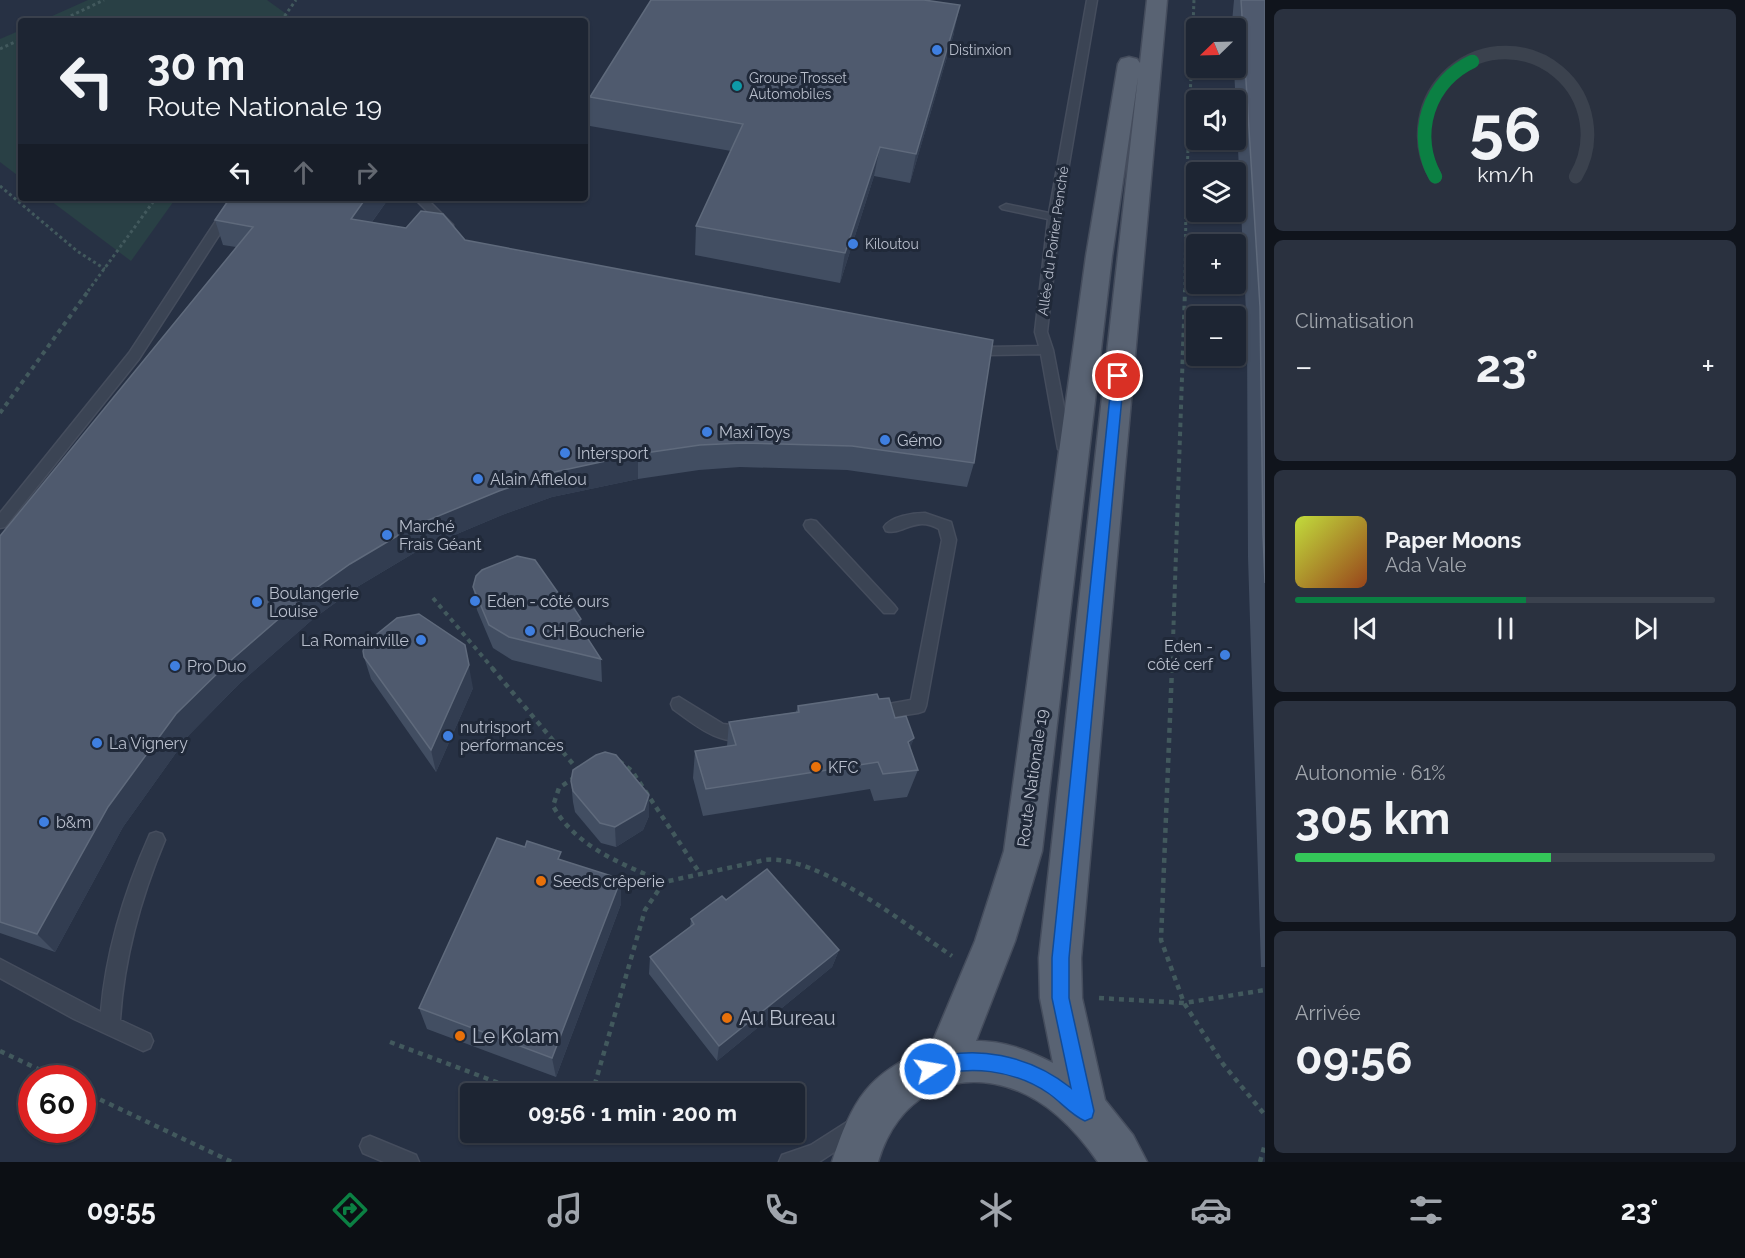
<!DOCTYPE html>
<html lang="fr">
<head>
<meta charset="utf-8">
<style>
  :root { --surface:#1d2533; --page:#2a313f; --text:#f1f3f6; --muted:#a0a5ac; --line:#3b424e; --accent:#0b8043 }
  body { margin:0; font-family:Raleway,sans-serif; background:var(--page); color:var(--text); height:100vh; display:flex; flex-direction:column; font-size:22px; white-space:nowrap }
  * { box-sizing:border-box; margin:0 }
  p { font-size:20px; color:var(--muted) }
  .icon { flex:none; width:33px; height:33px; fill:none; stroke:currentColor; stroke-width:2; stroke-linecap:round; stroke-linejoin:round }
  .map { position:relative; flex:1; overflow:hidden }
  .panel { display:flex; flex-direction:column; gap:9px; padding:9px; background:#10141c; width:480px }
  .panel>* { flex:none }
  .banner { position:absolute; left:18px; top:18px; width:570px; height:183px; border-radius:6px; box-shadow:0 2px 4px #0004,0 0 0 2px var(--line); background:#1d2533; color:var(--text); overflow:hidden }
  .needle { width:39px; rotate:247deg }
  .buttons { position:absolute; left:1186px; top:18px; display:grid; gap:12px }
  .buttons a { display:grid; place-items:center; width:60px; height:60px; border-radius:6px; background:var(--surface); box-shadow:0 2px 4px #0004,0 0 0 2px var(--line); font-size:30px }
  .speed { position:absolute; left:18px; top:1065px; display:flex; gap:12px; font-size:30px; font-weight:700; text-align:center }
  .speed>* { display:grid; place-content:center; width:78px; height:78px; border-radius:50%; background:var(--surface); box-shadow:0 2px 4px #0004,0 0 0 2px var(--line); line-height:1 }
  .speed .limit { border:9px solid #d22; background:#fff; color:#111 }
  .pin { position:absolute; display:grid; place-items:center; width:51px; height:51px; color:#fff; margin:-26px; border:3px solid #fff; border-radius:50%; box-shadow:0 2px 6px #0007 }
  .me { position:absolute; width:66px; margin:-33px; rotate:78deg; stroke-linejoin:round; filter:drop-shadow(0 0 4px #0008) }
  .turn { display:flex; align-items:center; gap:21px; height:126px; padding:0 30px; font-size:27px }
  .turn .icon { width:78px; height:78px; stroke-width:2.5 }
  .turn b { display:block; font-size:42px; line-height:51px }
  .lanes { display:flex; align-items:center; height:57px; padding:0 30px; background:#0003; justify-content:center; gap:30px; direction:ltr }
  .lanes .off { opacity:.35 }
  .big { font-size:45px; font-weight:700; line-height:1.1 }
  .panel .card { flex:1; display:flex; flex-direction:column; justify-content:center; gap:9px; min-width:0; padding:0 21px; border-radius:9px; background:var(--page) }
  .panel .dial { align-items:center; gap:0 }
  .dial svg { height:156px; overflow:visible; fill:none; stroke:var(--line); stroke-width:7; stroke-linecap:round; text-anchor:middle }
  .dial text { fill:var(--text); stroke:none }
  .song { display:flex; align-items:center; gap:18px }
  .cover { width:72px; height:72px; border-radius:9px; background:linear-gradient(135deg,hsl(70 70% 55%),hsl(20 70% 35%)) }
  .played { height:6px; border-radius:3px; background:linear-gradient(90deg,var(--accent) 55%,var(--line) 55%) }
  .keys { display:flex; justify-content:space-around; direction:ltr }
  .heat { display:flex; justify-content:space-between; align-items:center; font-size:33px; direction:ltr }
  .charge { height:9px; border-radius:4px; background:linear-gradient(90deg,#34c759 61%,var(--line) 0) }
  .trip { position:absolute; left:460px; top:1083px; width:345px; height:60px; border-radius:6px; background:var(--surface); box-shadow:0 2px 4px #0004,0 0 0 2px var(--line); font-weight:700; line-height:60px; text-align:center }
  .menu { display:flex; height:96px; justify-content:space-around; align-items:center; background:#0c0f14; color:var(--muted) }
  .menu .icon { width:42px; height:42px }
  .menu .on { color:var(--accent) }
  .menu b { font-size:27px; color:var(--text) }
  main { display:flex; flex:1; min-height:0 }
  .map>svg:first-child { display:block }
  .green { fill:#294045 }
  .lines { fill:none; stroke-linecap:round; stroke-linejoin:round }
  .service-casing { stroke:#454d5d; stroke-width:3 }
  .primary-casing { stroke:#454d5d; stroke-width:3 }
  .path-far2 { stroke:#42595d; stroke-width:3; stroke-dasharray:3 3; stroke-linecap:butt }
  .path-far1 { stroke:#42595d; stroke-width:4; stroke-dasharray:4.5 4.5; stroke-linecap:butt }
  .path { stroke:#42595d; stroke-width:4.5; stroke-dasharray:5 5; stroke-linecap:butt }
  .service { fill:#3b4454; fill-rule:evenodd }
  .primary { fill:#596373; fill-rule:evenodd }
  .wall { fill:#424e62 }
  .shaded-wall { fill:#323d51 }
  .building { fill:#4f5a6e; stroke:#5f6a7c; stroke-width:1.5 }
  .route { fill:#1a73e8; stroke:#114b97; stroke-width:1.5 }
  .shop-dot { fill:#3f7fe0; stroke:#202939; stroke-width:2 }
  .culture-dot { fill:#0f9aa8; stroke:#202939; stroke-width:2 }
  .food-dot { fill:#e8710a; stroke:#202939; stroke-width:2 }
  .labels { text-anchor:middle; stroke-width:6; stroke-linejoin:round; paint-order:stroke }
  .far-poi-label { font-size:14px; fill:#b9bfcd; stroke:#202939; text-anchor:start }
  .far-street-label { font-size:14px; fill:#b9bfcd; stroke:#202939 }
  .poi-label { font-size:16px; fill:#b9bfcd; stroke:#202939; text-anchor:start }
  .street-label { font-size:16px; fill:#b9bfcd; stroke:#202939 }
  .near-poi-label { font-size:20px; fill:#b9bfcd; stroke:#202939; text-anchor:start }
</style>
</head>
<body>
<main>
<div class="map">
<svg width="1265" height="1162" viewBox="0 0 1265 1162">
  <rect width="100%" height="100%" fill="#273144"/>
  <g class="green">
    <polygon points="88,0 267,0 296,21 41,21"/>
    <polygon points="21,30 21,178 0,162 0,39"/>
    <polygon points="47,198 176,198 131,261"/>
  </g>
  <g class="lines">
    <defs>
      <g id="service">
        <polygon points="1087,0 1097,0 1060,217 1047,332 1053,350 1072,449 1065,454 1058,449 1041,354 987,355 967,351 966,348 972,344 987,347 1039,346 1035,332 1048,219 1002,209 1000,207 1006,204 1049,213"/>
        <polygon points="231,198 243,198 139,359 5,527 0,528 0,513 129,353"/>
        <polygon points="414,198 426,198 453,225 453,229 445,229"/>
        <path d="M925,513L951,522L956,540L926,706L924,711L918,713L872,720L866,718L864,713L866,708L911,700L942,540L939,529C914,515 903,536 886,531L884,527C891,516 913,513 925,513Z"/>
        <polygon points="811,520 816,521 894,605 897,609 894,613 884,613 806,529 804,525 806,521"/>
        <path d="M679,697L723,724L754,728L756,733L754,738C723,749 696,726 673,709L671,704L673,699Z"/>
        <path d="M156,832L162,834L165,840C141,897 124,958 120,1020L150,1034L153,1041L150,1048L143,1051L74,1019L0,978V959L101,1012C106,951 125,890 150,834Z"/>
        <polygon points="858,1115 865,1118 868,1125 865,1132 819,1162 779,1162 782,1155 811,1145"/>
        <polygon points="370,1136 416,1155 419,1162 384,1162 363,1153 360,1146 363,1139"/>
      </g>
      <path id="primary" d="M1147,0H1167L1081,958L1082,998L1105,1100L1133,1135L1147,1162H1098C1078,1133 1050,1103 1016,1090C951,1066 897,1098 878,1162H832C853,1099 867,1074 930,1048L975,941L1004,851L1086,256L1118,64L1121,59L1129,57L1137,59L1140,63ZM1138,77L1039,958L1040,998L1053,1063C1028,1050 1004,1041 976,1041L1015,941L1042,851L1112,256Z"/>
    </defs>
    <use href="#service" class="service-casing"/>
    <use href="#primary" class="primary-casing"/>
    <g class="path-far2">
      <polyline points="60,21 104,0"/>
      <polyline points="281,21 296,0"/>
      <polyline points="0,49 21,39"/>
      <polyline points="0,186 77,251 105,269"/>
      <polyline points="88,291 156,198"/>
      <polyline points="1185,291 1186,199 1194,0"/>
    </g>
    <g class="path-far1">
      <polyline points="0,413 89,290"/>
      <polyline points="433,598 494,670"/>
      <polyline points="1172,670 1185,290"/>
    </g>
    <g class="path">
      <polyline points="492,668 578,770"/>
      <polyline points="1172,668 1161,940 1184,1003 1223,1064 1265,1115"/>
      <polyline points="619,761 632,771 699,872"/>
      <path d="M575,777L559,788L553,806C577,848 622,864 664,882"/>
      <polyline points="1099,998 1184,1003 1265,990"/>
      <polyline points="390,1042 528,1094"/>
      <polyline points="0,1051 57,1078"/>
      <polyline points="82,1091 232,1162"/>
      <path d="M592,1094L645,910L664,882L765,860C816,853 909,927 952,956"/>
      <polyline points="1260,1162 1265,1144"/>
    </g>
    <use href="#service" class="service"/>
    <use href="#primary" class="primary"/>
  </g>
  <g class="wall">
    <polygon points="1234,0 1265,0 1265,967 1261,967 1248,557 1247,332 1234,68 1236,68 1236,28 1232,28 1232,22"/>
    <polygon points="954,33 910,183 874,176 840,283 695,255 696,226 731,151 590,126 590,97"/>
    <polygon points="389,198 372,222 465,240 974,463 967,487 847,470 740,467 699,470 638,479 552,497 502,515 419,550 357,587 313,619 239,684 188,736 123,827 55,952 0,933 0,536 236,247 223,245 215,220"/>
    <polygon points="473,587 561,597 581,619 581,628 601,659 602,682 512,660 493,648 477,610"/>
    <polygon points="364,657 473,688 436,772 371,679"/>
    <polygon points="879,699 914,738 910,747 918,770 907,797 874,801 870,789 703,816 693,778 695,751 727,746 729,722 796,712 798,706"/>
    <polygon points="571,781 649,795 649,816 643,830 616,847 601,843 575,812 573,802"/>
    <polygon points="562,860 621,879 621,904 556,1077 427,1029 419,1008"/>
    <polygon points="691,919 839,950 832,967 717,1061 649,974 650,957 690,927"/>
  </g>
  <g class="shaded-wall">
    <polygon points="960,5 954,33 910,183 916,154"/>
    <polygon points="880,147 874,176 840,283 845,253"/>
    <polygon points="366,198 389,198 356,244 351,219"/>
    <polygon points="638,454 638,479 552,497 502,515 419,550 357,587 313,619 239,684 188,736 123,827 55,952 37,934 108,807 176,714 229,662 305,596 350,564 414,526 499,491 550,473"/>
    <polygon points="581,619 582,642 577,622"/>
    <polygon points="465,645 473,688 436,772 431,750"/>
    <polygon points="914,738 904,765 908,742"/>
    <polygon points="649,795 649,816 643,830 616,847 615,827"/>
    <polygon points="621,879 621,904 556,1077 552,1058"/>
    <polygon points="839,950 832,967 717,1061 719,1046"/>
  </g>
  <g class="building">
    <polygon points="651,0 924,0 960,5 916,154 880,147 845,253 696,226 743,124 590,97"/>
    <polygon points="1241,0 1265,0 1265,583 1263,534 1260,307"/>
    <polygon points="230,198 366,198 351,219 406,228 421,211 443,214 465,240 993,340 974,463 852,446 742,443 700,445 638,454 550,473 499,491 414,526 350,564 305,596 229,662 176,714 108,807 37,934 0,922 0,536 253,227 215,220"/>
    <polygon points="517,556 535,560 561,597 566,596 581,619 577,622 601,659 509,637 489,625 473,587 476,576 482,570"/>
    <polygon points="419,614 465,645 469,665 431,750 364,657 363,651 366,643 397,618"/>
    <polygon points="877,694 879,699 889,698 895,718 906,716 914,738 908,742 918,770 883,774 878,762 706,789 695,751 736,745 729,722 799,712 798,706"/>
    <polygon points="605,752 616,755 649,795 644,810 615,827 600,823 573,791 571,781 573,770 596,755"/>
    <polygon points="497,838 525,847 527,841 561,852 558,859 621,879 552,1058 419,1008"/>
    <polygon points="767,869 839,950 719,1046 650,957 694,924 691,919 722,896 726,900"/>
  </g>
  <path class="route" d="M1118,372L1124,376L1069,958V998L1094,1111L1092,1118L1085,1121C1071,1115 1060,1101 1048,1093C1014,1070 968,1064 930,1078L924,1075L921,1069L924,1062C973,1042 1031,1056 1071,1088L1052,998V958L1112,376Z"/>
  <g class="shop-dot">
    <circle cx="937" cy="50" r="6"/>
    <circle cx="853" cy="244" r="6"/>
    <circle cx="707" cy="432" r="6"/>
    <circle cx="885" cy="440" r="6"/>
    <circle cx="565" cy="453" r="6"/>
    <circle cx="478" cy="479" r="6"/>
    <circle cx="387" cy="535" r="6"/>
    <circle cx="475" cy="601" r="6"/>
    <circle cx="257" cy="602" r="6"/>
    <circle cx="530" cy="631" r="6"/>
    <circle cx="421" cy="640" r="6"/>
    <circle cx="1225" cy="655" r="6"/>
    <circle cx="175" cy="666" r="6"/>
    <circle cx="448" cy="736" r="6"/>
    <circle cx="97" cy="743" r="6"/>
    <circle cx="44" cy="822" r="6"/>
  </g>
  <circle class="culture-dot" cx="737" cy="86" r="6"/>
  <g class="food-dot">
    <circle cx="816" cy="767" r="6"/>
    <circle cx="541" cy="881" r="6"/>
    <circle cx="727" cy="1018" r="6"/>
    <circle cx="460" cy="1036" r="6"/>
  </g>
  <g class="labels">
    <g class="far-poi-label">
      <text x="949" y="55">Distinxion</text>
      <text x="749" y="83">Groupe Trosset<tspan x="749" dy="16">Automobiles</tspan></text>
      <text x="865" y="249">Kiloutou</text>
    </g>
    <g class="far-street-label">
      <text transform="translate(1053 241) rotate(-82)" y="5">Allée du Poirier Penché</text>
    </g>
    <g class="poi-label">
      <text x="719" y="438">Maxi Toys</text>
      <text x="897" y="446">Gémo</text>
      <text x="577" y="459">Intersport</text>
      <text x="490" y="485">Alain Afflelou</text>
      <text x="399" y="532">Marché<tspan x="399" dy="18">Frais Géant</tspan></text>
      <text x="269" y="599">Boulangerie<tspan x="269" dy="18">Louise</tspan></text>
      <text x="487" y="607">Eden - côté ours</text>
      <text x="542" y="637">CH Boucherie</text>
      <text x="409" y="646" text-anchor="end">La Romainville</text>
      <text x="1213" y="652" text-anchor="end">Eden -<tspan x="1213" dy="18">côté cerf</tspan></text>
      <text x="187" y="672">Pro Duo</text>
      <text x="460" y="733">nutrisport<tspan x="460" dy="18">performances</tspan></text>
      <text x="109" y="749">La Vignery</text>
      <text x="828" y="773">KFC</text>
      <text x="56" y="828">b&amp;m</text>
      <text x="553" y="887">Seeds crêperie</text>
    </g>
    <g class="street-label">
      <text transform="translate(1032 778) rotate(-82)" y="6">Route Nationale 19</text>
    </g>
    <g class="near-poi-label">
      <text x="739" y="1025">Au Bureau</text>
      <text x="472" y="1043">Le Kolam</text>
    </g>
  </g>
</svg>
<div class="buttons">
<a><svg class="needle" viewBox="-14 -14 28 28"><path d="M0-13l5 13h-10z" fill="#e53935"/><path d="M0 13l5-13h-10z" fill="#a0a5ac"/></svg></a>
<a><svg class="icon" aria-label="sound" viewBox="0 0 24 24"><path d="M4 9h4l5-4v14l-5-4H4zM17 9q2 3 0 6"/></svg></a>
<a><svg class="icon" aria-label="layers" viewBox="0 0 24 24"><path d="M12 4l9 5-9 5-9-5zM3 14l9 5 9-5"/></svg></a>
<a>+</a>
<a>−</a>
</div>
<div class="speed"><div class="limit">60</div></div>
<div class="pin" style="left:1118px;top:376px;background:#d93025"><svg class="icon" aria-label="arrive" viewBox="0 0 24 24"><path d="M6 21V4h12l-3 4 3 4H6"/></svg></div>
<svg class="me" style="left:930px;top:1069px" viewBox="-20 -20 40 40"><circle r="17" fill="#1a73e8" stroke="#fff" stroke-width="3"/><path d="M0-11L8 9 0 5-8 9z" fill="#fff"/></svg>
<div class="trip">09:56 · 1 min · 200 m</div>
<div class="banner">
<div class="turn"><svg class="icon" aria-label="left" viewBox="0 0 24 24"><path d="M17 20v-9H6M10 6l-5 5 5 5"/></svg><div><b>30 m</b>Route Nationale 19</div></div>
<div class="lanes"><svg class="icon" aria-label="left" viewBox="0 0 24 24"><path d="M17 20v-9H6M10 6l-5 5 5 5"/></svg><svg class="icon off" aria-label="ahead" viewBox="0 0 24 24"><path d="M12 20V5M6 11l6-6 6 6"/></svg><svg class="icon off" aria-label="right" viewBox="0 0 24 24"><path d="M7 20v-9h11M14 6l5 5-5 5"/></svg></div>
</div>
</div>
<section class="panel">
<div class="card dial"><svg viewBox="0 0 100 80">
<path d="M14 69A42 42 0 1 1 86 69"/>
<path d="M14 69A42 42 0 0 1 33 10" stroke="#0b8043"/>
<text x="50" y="56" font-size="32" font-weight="700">56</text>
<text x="50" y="72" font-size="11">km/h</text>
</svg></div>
<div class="card"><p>Climatisation</p>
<div class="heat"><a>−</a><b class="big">23°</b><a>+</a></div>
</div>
<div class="card">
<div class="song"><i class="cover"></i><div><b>Paper Moons</b><p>Ada Vale</p></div></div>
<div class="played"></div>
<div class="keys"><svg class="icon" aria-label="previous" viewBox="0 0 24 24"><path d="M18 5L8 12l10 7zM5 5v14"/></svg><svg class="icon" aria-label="pause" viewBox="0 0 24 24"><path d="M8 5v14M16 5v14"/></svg><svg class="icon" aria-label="next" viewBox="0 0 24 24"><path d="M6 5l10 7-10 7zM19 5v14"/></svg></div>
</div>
<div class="card"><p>Autonomie · 61%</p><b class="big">305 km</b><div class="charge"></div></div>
<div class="card"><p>Arrivée</p><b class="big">09:56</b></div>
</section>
</main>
<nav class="menu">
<b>09:55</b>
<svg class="icon on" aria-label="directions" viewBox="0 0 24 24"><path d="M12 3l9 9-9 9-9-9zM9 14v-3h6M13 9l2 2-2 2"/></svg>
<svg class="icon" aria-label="music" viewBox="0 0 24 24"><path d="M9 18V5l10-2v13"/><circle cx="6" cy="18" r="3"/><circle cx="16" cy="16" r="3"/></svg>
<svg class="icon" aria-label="phone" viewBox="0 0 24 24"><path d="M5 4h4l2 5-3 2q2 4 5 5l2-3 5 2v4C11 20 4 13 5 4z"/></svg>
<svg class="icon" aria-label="climate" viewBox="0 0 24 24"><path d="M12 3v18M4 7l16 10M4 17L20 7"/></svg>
<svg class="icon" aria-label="car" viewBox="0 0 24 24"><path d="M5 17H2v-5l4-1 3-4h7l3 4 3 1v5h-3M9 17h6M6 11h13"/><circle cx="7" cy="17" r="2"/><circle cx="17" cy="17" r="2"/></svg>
<svg class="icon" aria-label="filters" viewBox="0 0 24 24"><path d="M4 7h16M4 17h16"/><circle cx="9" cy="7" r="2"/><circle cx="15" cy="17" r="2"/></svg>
<b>23°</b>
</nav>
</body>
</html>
